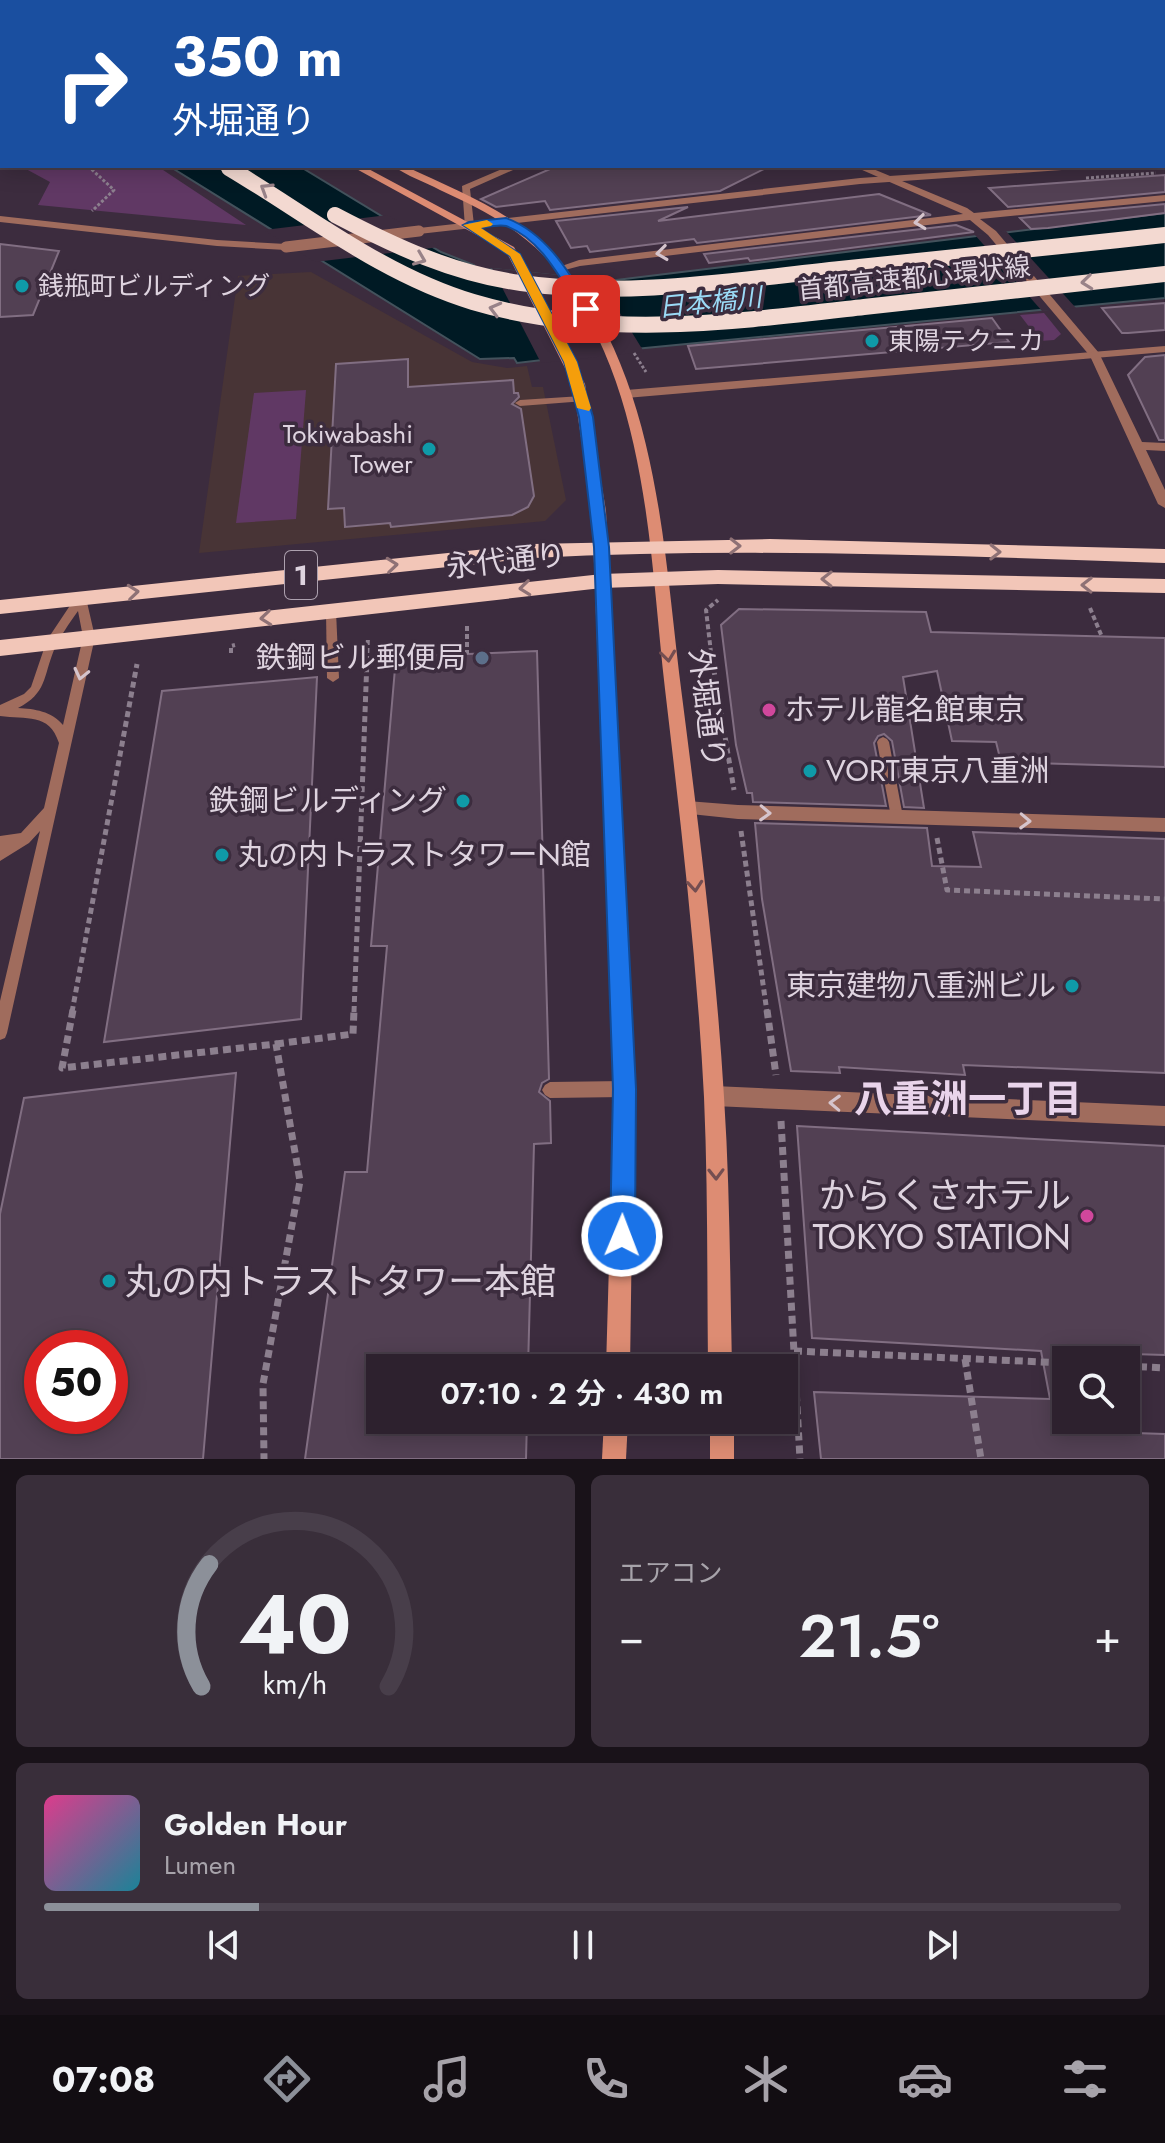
<!DOCTYPE html>
<html lang="ja">
<head>
<meta charset="utf-8">
<style>
  :root { --surface:#2d212e; --page:#392e3a; --text:#f1f3f6; --muted:#a7a3aa; --line:#483e4a; --accent:#8c9099 }
  body { margin:0; font-family:Jost,"Noto Sans JP",sans-serif; background:var(--page); color:var(--text); height:100vh; display:flex; flex-direction:column; font-size:30px; white-space:nowrap }
  * { box-sizing:border-box; margin:0 }
  p { font-size:26px; color:var(--muted) }
  .icon { flex:none; width:44px; height:44px; fill:none; stroke:currentColor; stroke-width:2; stroke-linecap:round; stroke-linejoin:round }
  .map { position:relative; height:1459px; overflow:hidden }
  .details { display:flex; flex-direction:column; gap:16px; padding:16px; background:#191219; flex:1 }
  .details>* { flex:none }
  .hud { position:absolute; left:0px; top:0px; width:1166px; height:168px; box-shadow:0 4px 20px #0003,0 0 0 2px var(--line); background:#1a4fa0; color:#fff; overflow:hidden }
  .buttons { position:absolute; left:1052px; top:1346px; display:grid; gap:16px }
  .buttons a { display:grid; place-items:center; width:88px; height:88px; border-radius:0px; background:var(--surface); box-shadow:0 4px 20px #0003,0 0 0 2px var(--line); font-size:40px }
  .speed { position:absolute; left:24px; top:1330px; display:flex; gap:16px; font-size:40px; font-weight:700; text-align:center }
  .speed>* { display:grid; place-content:center; width:104px; height:104px; border-radius:50%; background:var(--surface); box-shadow:0 4px 20px #0003,0 0 0 2px var(--line); line-height:1 }
  .speed .limit { border:12px solid #d22; background:#fff; color:#111 }
  .pin { position:absolute; display:grid; place-items:center; width:68px; height:68px; color:#fff; margin:-34px; border-radius:16px; box-shadow:0 4px 12px #0006 }
  .me { position:absolute; width:88px; margin:-44px; rotate:1deg; stroke-linejoin:round; filter:drop-shadow(0 0 6px #0008) }
  .turn { display:flex; align-items:center; gap:28px; height:168px; padding:0 40px; font-size:36px }
  .turn .icon { width:104px; height:104px; stroke-width:2.5 }
  .turn b { display:block; font-size:56px; line-height:68px }
  .big { font-size:60px; font-weight:600; line-height:1.1 }
  .details .tile { flex:1; display:flex; flex-direction:column; justify-content:center; gap:12px; min-width:0; padding:0 28px; border-radius:12px; background:var(--page) }
  .details .dial { align-items:center; gap:0 }
  .dial svg { height:208px; overflow:visible; fill:none; stroke:var(--line); stroke-width:7; stroke-linecap:round; text-anchor:middle }
  .dial text { fill:var(--text); stroke:none }
  .song { display:flex; align-items:center; gap:24px }
  .cover { width:96px; height:96px; border-radius:12px; background:linear-gradient(135deg,hsl(330 70% 55%),hsl(190 70% 35%)) }
  .played { height:8px; border-radius:4px; background:linear-gradient(90deg,var(--accent) 20%,var(--line) 20%) }
  .keys { display:flex; justify-content:space-around; direction:ltr }
  .heat { display:flex; justify-content:space-between; align-items:center; font-size:44px; direction:ltr }
  .details .tiles { flex:1; display:grid; gap:16px; grid-template-columns:1fr 1fr }
  .tile:last-child { grid-column:span 2 }
  .trip { position:absolute; left:366px; top:1354px; width:432px; height:80px; border-radius:0px; background:var(--surface); box-shadow:0 4px 20px #0003,0 0 0 2px var(--line); font-weight:600; line-height:80px; text-align:center }
  .tabs { display:flex; height:128px; justify-content:space-around; align-items:center; background:#120d12; color:var(--muted) }
  .tabs .icon { width:56px; height:56px }
  .tabs .active { color:var(--accent) }
  .tabs b { font-size:36px; color:var(--text) }
  .map>svg:first-child { display:block }
  .commercial { fill:#483436 }
  .green { fill:#603864 }
  .water { fill:#001a24; stroke:#43525c; stroke-width:2 }
  .pier { fill:#3c2c3e }
  .building { fill:#524053; stroke:#816e82; stroke-width:2; fill-rule:evenodd }
  .lines { fill:none; stroke-linecap:round; stroke-linejoin:round }
  .path-far3 { stroke:#8c7f8e; stroke-width:3; stroke-dasharray:3 2; stroke-linecap:butt }
  .path-far2 { stroke:#8c7f8e; stroke-width:4; stroke-dasharray:5 3; stroke-linecap:butt }
  .path-far1 { stroke:#8c7f8e; stroke-width:5; stroke-dasharray:6 4; stroke-linecap:butt }
  .path { stroke:#8c7f8e; stroke-width:7; stroke-dasharray:8 5; stroke-linecap:butt }
  .service { fill:#a06c5d; fill-rule:evenodd }
  .minor { fill:#a06c5d; fill-rule:evenodd }
  .tertiary { fill:#a06c5d; fill-rule:evenodd }
  .secondary { fill:#dd8c73; fill-rule:evenodd }
  .trunk { fill:#f2c6b8; fill-rule:evenodd }
  .motorway { fill:#f3d9d1; fill-rule:evenodd }
  .tertiary-bridge { stroke:#a06c5d; stroke-width:11 }
  .motorway-bridge-far1 { stroke:#f3d9d1; stroke-width:12 }
  .motorway-bridge { stroke:#f3d9d1; stroke-width:16 }
  .oneway { stroke:#988288 }
  .oneway2 { stroke:#d5c4cc }
  .oneway3 { stroke:#8e7175 }
  .oneway4 { stroke:#744e51 }
  .route { fill:#1a73e8; stroke:#114b97; stroke-width:2 }
  .slow { fill:#f59e0b }
  .culture-dot { fill:#0f9aa8; stroke:#3c2c3e; stroke-width:3 }
  .service-dot { fill:#5c6f8a; stroke:#3c2c3e; stroke-width:3 }
  .hotel-dot { fill:#d1479c; stroke:#3c2c3e; stroke-width:3 }
  .labels { text-anchor:middle; stroke-width:7; stroke-linejoin:round; paint-order:stroke }
  .far-street-label { font-size:26px; fill:#ded3df; stroke:#3c2c3e }
  .far-poi-label { font-size:26px; fill:#ded3df; stroke:#3c2c3e; text-anchor:start }
  .far-water-label { font-size:26px; font-style:italic; fill:#9bdbf7; stroke:#3c2c3e }
  .shield { fill:#3c2c3e; stroke:#ada1af; stroke-width:2 }
  .shield-label { font-size:28px; font-weight:bold; fill:#ded3df }
  .street-label { font-size:30px; fill:#ded3df; stroke:#3c2c3e }
  .poi-label { font-size:30px; fill:#ded3df; stroke:#3c2c3e; text-anchor:end }
  .near-poi-label { font-size:36px; fill:#ded3df; stroke:#3c2c3e; text-anchor:end }
  .near-neighbourhood-label { font-size:38px; font-weight:bold; fill:#e9d4eb; stroke:#3c2c3e }
</style>
</head>
<body>
<div class="map">
<svg width="1165" height="1459" viewBox="0 0 1165 1459">
  <rect width="100%" height="100%" fill="#3c2c3e"/>
  <polygon class="commercial" points="311,272 472,362 507,368 527,366 532,387 543,387 566,500 545,521 199,553 238,276"/>
  <g class="green">
    <polygon points="33,166 157,166 246,225 38,205 50,182 26,169"/>
    <polygon points="1044,313 1061,334 1054,340 1040,341 1020,315"/>
    <polygon points="306,390 296,519 236,523 254,393"/>
  </g>
  <polygon class="water" points="169,166 299,166 441,252 474,265 477,271 494,269 608,281 1165,213 1165,298 645,348 517,363 514,358 480,359"/>
  <g class="pier">
    <polygon points="388,215 440,247 315,262 264,230"/>
    <polygon points="1006,231 1076,308 1042,311 975,235"/>
    <polygon points="492,268 599,279 644,352 541,363"/>
  </g>
  <g class="building">
    <polygon points="557,166 770,166 720,191 550,210 545,201 496,207 481,199"/>
    <polygon points="1165,175 1165,192 1008,207 989,188"/>
    <polygon points="879,194 931,215 697,243 694,239 590,252 587,246 571,248 556,221 688,207 658,221"/>
    <polygon points="1165,204 1165,213 1048,228 1031,229 1020,218"/>
    <polygon points="956,225 974,232 750,261 748,258 709,263 704,254"/>
    <polygon points="0,244 59,251 33,315 0,317"/>
    <polygon points="1165,303 1165,330 1128,333 1122,333 1102,308"/>
    <polygon points="992,318 1009,342 696,369 688,346"/>
    <polygon points="1165,355 1165,440 1159,440 1128,375 1145,357"/>
    <polygon points="408,359 408,387 513,380 514,393 518,393 519,397 512,404 521,409 534,496 528,507 512,515 391,527 390,523 345,527 344,508 328,509 336,364"/>
    <polygon points="739,609 926,612 931,632 1165,638 1165,767 1001,762 996,742 952,741 937,671 903,677 924,808 904,807 892,741 884,734 878,736 874,743 886,806 753,802 752,793 747,793 736,745 721,625"/>
    <polygon points="537,651 549,1079 542,1083 539,1092 550,1101 551,1143 534,1144 528,1368 380,1368 380,1420 527,1420 526,1459 305,1459 345,1172 367,1172 387,946 371,946 396,657"/>
    <polygon points="317,677 301,1019 104,1042 162,691"/>
    <polygon points="755,823 927,828 932,866 981,867 973,832 1165,839 1165,1073 963,1065 965,1075 839,1067 840,1073 791,1071 762,899"/>
    <path d="M236,1073L203,1459H0V1214L24,1098ZM42,1348H110V1416H42Z"/>
    <polygon points="797,1126 1165,1146 1165,1355 1066,1352 1066,1420 1132,1420 1135,1433 1165,1434 1165,1459 821,1459 814,1392 1050,1399 1041,1351 812,1338"/>
  </g>
  <g class="lines">
    <g class="path-far3">
      <polyline points="428,0 433,2"/>
      <polyline points="442,0 446,2"/>
      <polyline points="361,2 367,0"/>
      <polyline points="773,2 778,0"/>
      <polyline points="88,166 114,190 92,211"/>
      <polyline points="1086,178 1156,173"/>
      <polyline points="634,353 646,372"/>
    </g>
    <g class="path-far2">
      <polyline points="1090,608 1102,637"/>
      <polyline points="467,626 467,654"/>
      <polyline points="231,653 231,646 235,645"/>
      <polyline points="367,661 368,637"/>
      <polyline points="712,661 706,610 718,600"/>
    </g>
    <g class="path-far1">
      <polyline points="712,659 734,790"/>
      <polyline points="741,831 767,1012"/>
      <polyline points="937,838 947,890 1165,899"/>
      <polyline points="72,1012 137,664"/>
      <polyline points="354,1012 367,659"/>
    </g>
    <g class="path">
      <polyline points="73,1010 62,1068 276,1044 300,1181 263,1384 264,1459"/>
      <polyline points="767,1010 776,1075"/>
      <polyline points="276,1044 353,1034 354,1010"/>
      <polyline points="781,1121 800,1459"/>
      <polyline points="794,1351 1066,1363"/>
      <polyline points="965,1359 981,1459"/>
      <polyline points="1126,1366 1165,1368"/>
    </g>
    <g class="service">
      <rect x="1164" y="10" width="1" height="4"/>
      <rect x="1164" y="20" width="1" height="4"/>
      <rect x="1164" y="32" width="1" height="4"/>
      <polygon points="582,396 585,397 585,401 520,406 515,403 520,400"/>
      <path d="M81,594L86,598L95,637L7,1033L5,1038L0,1040V1001L40,831L29,843L0,861V836L21,833L44,808L59,743C49,712 26,720 0,716V705L24,694L31,687L47,640L77,595ZM78,611L83,637L63,725C51,711 35,709 18,708C47,693 43,677 54,650C60,636 69,624 78,611Z"/>
      <polygon points="331,607 336,611 339,678 333,682 327,678 326,611"/>
      <polygon points="883,737 887,739 889,742 903,817 902,821 897,822 892,821 891,817 877,742 879,739"/>
      <polygon points="624,1081 629,1084 632,1089 629,1094 624,1097 550,1098 545,1095 542,1090 545,1085 550,1082"/>
    </g>
    <g class="minor">
      <polygon points="232,0 242,0 245,2 235,2"/>
      <polygon points="900,0 910,0 898,2"/>
      <polygon points="1034,0 1044,0 1032,2"/>
      <polygon points="0,5 2,5 0,12"/>
      <rect x="1164" y="6" width="1" height="4"/>
      <rect x="1164" y="51" width="1" height="4"/>
      <polygon points="509,166 522,166 470,189 474,225 465,227 462,186"/>
      <polygon points="853,166 866,166 967,208 974,213 1165,195 1165,201 980,219 996,231 1099,353 1142,442 1165,443 1165,451 1146,450 1165,490 1165,508 1158,504 1090,356 988,235 970,220 580,266 561,271 556,268 579,260 963,214"/>
      <polygon points="687,801 738,805 1165,818 1165,832 738,819 681,813 679,808 681,803"/>
    </g>
    <g class="tertiary">
      <rect x="1164" y="157" width="1" height="6"/>
      <polygon points="1036,166 1081,166 1076,169 860,184 419,234 414,231 419,228 860,178"/>
      <polygon points="0,216 217,240 286,244 291,247 286,250 217,246 0,222"/>
      <polygon points="1165,346 1165,352 626,398 620,394 626,390"/>
      <polygon points="714,1086 1165,1106 1165,1126 714,1106 707,1103 704,1096 707,1089"/>
    </g>
    <g class="secondary">
      <rect x="0" y="11" width="2" height="5"/>
      <polygon points="351,166 363,166 514,247 585,384 606,511 634,1089 630,1368 606,1368 614,1089 592,511 573,384 506,251"/>
      <path d="M393,166H405C460,192 521,215 561,263C660,382 663,550 682,696C699,829 716,963 724,1097C730,1187 730,1278 732,1368H708C707,1278 708,1187 704,1097C697,961 681,825 665,689C649,548 648,384 554,267C524,231 482,209 440,190C425,182 407,176 393,166Z"/>
      <polygon points="604,1420 628,1420 626,1459 602,1459"/>
      <rect x="710" y="1420" width="24" height="39"/>
    </g>
    <g class="trunk">
      <polygon points="819,0 834,0 835,2 820,2"/>
      <rect x="1164" y="112" width="1" height="8"/>
      <path d="M770,539L1165,549V563C954,556 744,547 533,558L0,614V600L533,544Z"/>
      <polygon points="718,570 1165,579 1165,593 718,584 602,588 0,656 0,640 602,574"/>
    </g>
    <rect class="motorway" x="0" y="77" width="2" height="8"/>
    <polyline class="tertiary-bridge" points="286,247 419,231"/>
    <polyline class="motorway-bridge-far1" points="226,166 233,170"/>
    <g class="motorway-bridge">
      <path d="M229,168C308,215 383,275 473,302C601,340 734,322 864,307C964,296 1065,285 1165,274"/>
      <path d="M335,215C394,246 454,274 521,283C627,298 735,280 840,269C949,257 1057,247 1165,235"/>
    </g>
  </g>
  <defs><path id="oneway-chevron" d="M-2-3.5L2.5 0L-2 3.5" fill="none" stroke-width="1.6" stroke-linecap="round" stroke-linejoin="round" transform="scale(2)"/></defs>
  <g class="oneway">
    <use href="#oneway-chevron" transform="translate(266 189) rotate(-148)"/>
    <use href="#oneway-chevron" transform="translate(420 259) rotate(22)"/>
    <use href="#oneway-chevron" transform="translate(1087 282) rotate(174)"/>
    <use href="#oneway-chevron" transform="translate(495 309) rotate(-165)"/>
  </g>
  <g class="oneway2">
    <use href="#oneway-chevron" transform="translate(920 222) rotate(173)"/>
    <use href="#oneway-chevron" transform="translate(662 253) rotate(173)"/>
    <use href="#oneway-chevron" transform="translate(81 674) rotate(103)"/>
    <use href="#oneway-chevron" transform="translate(765 813) rotate(2)"/>
    <use href="#oneway-chevron" transform="translate(1025 821) rotate(2)"/>
    <use href="#oneway-chevron" transform="translate(835 1103) rotate(-178)"/>
  </g>
  <g class="oneway3">
    <use href="#oneway-chevron" transform="translate(735 546) rotate(1)"/>
    <use href="#oneway-chevron" transform="translate(995 552) rotate(1)"/>
    <use href="#oneway-chevron" transform="translate(392 565) rotate(-6)"/>
    <use href="#oneway-chevron" transform="translate(827 579) rotate(-179)"/>
    <use href="#oneway-chevron" transform="translate(1087 585) rotate(-179)"/>
    <use href="#oneway-chevron" transform="translate(525 588) rotate(174)"/>
    <use href="#oneway-chevron" transform="translate(133 592) rotate(-6)"/>
    <use href="#oneway-chevron" transform="translate(266 618) rotate(174)"/>
  </g>
  <g class="oneway4">
    <use href="#oneway-chevron" transform="translate(668 656) rotate(83)"/>
    <use href="#oneway-chevron" transform="translate(695 886) rotate(85)"/>
    <use href="#oneway-chevron" transform="translate(716 1174) rotate(89)"/>
  </g>
  <path class="route" d="M506,218C547,233 570,274 592,309L582,312C562,282 542,239 506,226C499,224 488,227 480,228L520,254L577,362L593,417L609,547L636,1089L635,1236L631,1245L622,1249L613,1245L610,1236L613,1089L594,547L579,417L564,362L510,256L463,225L469,222Z"/>
  <polygon class="slow" points="487,220 493,224 491,226 481,228 520,254 577,362 591,408 589,411 577,408 564,362 510,256 463,225"/>
  <g class="culture-dot">
    <circle cx="22" cy="286" r="8"/>
    <circle cx="872" cy="341" r="8"/>
    <circle cx="429" cy="449" r="8"/>
    <circle cx="810" cy="771" r="8"/>
    <circle cx="463" cy="801" r="8"/>
    <circle cx="222" cy="855" r="8"/>
    <circle cx="1072" cy="986" r="8"/>
    <circle cx="109" cy="1281" r="8"/>
  </g>
  <circle class="service-dot" cx="482" cy="658" r="8"/>
  <g class="hotel-dot">
    <circle cx="769" cy="710" r="8"/>
    <circle cx="1087" cy="1216" r="8"/>
  </g>
  <g class="labels">
    <g class="far-street-label">
      <text transform="translate(914 278) rotate(-6)" y="9">首都高速都心環状線</text>
    </g>
    <g class="far-poi-label">
      <text x="38" y="295">銭瓶町ビルディング</text>
      <text x="888" y="350">東陽テクニカ</text>
      <text x="413" y="443" text-anchor="end">Tokiwabashi<tspan x="413" dy="30">Tower</tspan></text>
    </g>
    <g class="far-water-label">
      <text transform="translate(710 302) rotate(-6)" y="9">日本橋川</text>
    </g>
    <rect class="shield" x="285" y="551" width="32" height="48" rx="6"/>
    <g class="shield-label">
      <text x="301" y="585">1</text>
    </g>
    <g class="street-label">
      <text transform="translate(506 561) rotate(-6)" y="10">永代通り</text>
      <text transform="translate(707 708) rotate(83)" y="10">外堀通り</text>
    </g>
    <g class="poi-label">
      <text x="466" y="668">鉄鋼ビル郵便局</text>
      <text x="785" y="720" text-anchor="start">ホテル龍名館東京</text>
      <text x="826" y="781" text-anchor="start">VORT東京八重洲</text>
      <text x="447" y="811">鉄鋼ビルディング</text>
      <text x="238" y="865" text-anchor="start">丸の内トラストタワーN館</text>
      <text x="1056" y="996">東京建物八重洲ビル</text>
    </g>
    <g class="near-poi-label">
      <text x="1071" y="1208">からくさホテル<tspan x="1071" dy="41">TOKYO STATION</tspan></text>
      <text x="125" y="1294" text-anchor="start">丸の内トラストタワー本館</text>
    </g>
    <g class="near-neighbourhood-label">
      <text x="968" y="1112">八重洲一丁目</text>
    </g>
  </g>
</svg>
<div class="buttons">
<a><svg class="icon" aria-label="search" viewBox="0 0 24 24"><circle cx="10" cy="10" r="6"/><path d="M15 15l6 6"/></svg></a>
</div>
<div class="speed"><div class="limit">50</div></div>
<div class="pin" style="left:586px;top:309px;background:#d93025"><svg class="icon" aria-label="arrive" viewBox="0 0 24 24"><path d="M6 21V4h12l-3 4 3 4H6"/></svg></div>
<svg class="me" style="left:622px;top:1236px" viewBox="-20 -20 40 40"><circle r="17" fill="#1a73e8" stroke="#fff" stroke-width="3"/><path d="M0-11L8 9 0 5-8 9z" fill="#fff"/></svg>
<div class="trip">07:10 · 2 分 · 430 m</div>
<div class="hud">
<div class="turn"><svg class="icon" aria-label="right" viewBox="0 0 24 24"><path d="M7 20v-9h11M14 6l5 5-5 5"/></svg><div><b>350 m</b>外堀通り</div></div>
</div>
</div>
<section class="details">
<div class="tiles">
<div class="tile dial"><svg viewBox="0 0 100 80">
<path d="M14 69A42 42 0 1 1 86 69"/>
<path d="M14 69A42 42 0 0 1 17 22" stroke="#8c9099"/>
<text x="50" y="56" font-size="32" font-weight="700">40</text>
<text x="50" y="72" font-size="11">km/h</text>
</svg></div>
<div class="tile"><p>エアコン</p>
<div class="heat"><a>−</a><b class="big">21.5°</b><a>+</a></div>
</div>
<div class="tile">
<div class="song"><i class="cover"></i><div><b>Golden Hour</b><p>Lumen</p></div></div>
<div class="played"></div>
<div class="keys"><svg class="icon" aria-label="previous" viewBox="0 0 24 24"><path d="M18 5L8 12l10 7zM5 5v14"/></svg><svg class="icon" aria-label="pause" viewBox="0 0 24 24"><path d="M8 5v14M16 5v14"/></svg><svg class="icon" aria-label="next" viewBox="0 0 24 24"><path d="M6 5l10 7-10 7zM19 5v14"/></svg></div>
</div>
</div>
</section>
<nav class="tabs">
<b>07:08</b>
<svg class="icon active" aria-label="directions" viewBox="0 0 24 24"><path d="M12 3l9 9-9 9-9-9zM9 14v-3h6M13 9l2 2-2 2"/></svg>
<svg class="icon" aria-label="music" viewBox="0 0 24 24"><path d="M9 18V5l10-2v13"/><circle cx="6" cy="18" r="3"/><circle cx="16" cy="16" r="3"/></svg>
<svg class="icon" aria-label="phone" viewBox="0 0 24 24"><path d="M5 4h4l2 5-3 2q2 4 5 5l2-3 5 2v4C11 20 4 13 5 4z"/></svg>
<svg class="icon" aria-label="climate" viewBox="0 0 24 24"><path d="M12 3v18M4 7l16 10M4 17L20 7"/></svg>
<svg class="icon" aria-label="car" viewBox="0 0 24 24"><path d="M5 17H2v-5l4-1 3-4h7l3 4 3 1v5h-3M9 17h6M6 11h13"/><circle cx="7" cy="17" r="2"/><circle cx="17" cy="17" r="2"/></svg>
<svg class="icon" aria-label="filters" viewBox="0 0 24 24"><path d="M4 7h16M4 17h16"/><circle cx="9" cy="7" r="2"/><circle cx="15" cy="17" r="2"/></svg>
</nav>
</body>
</html>
